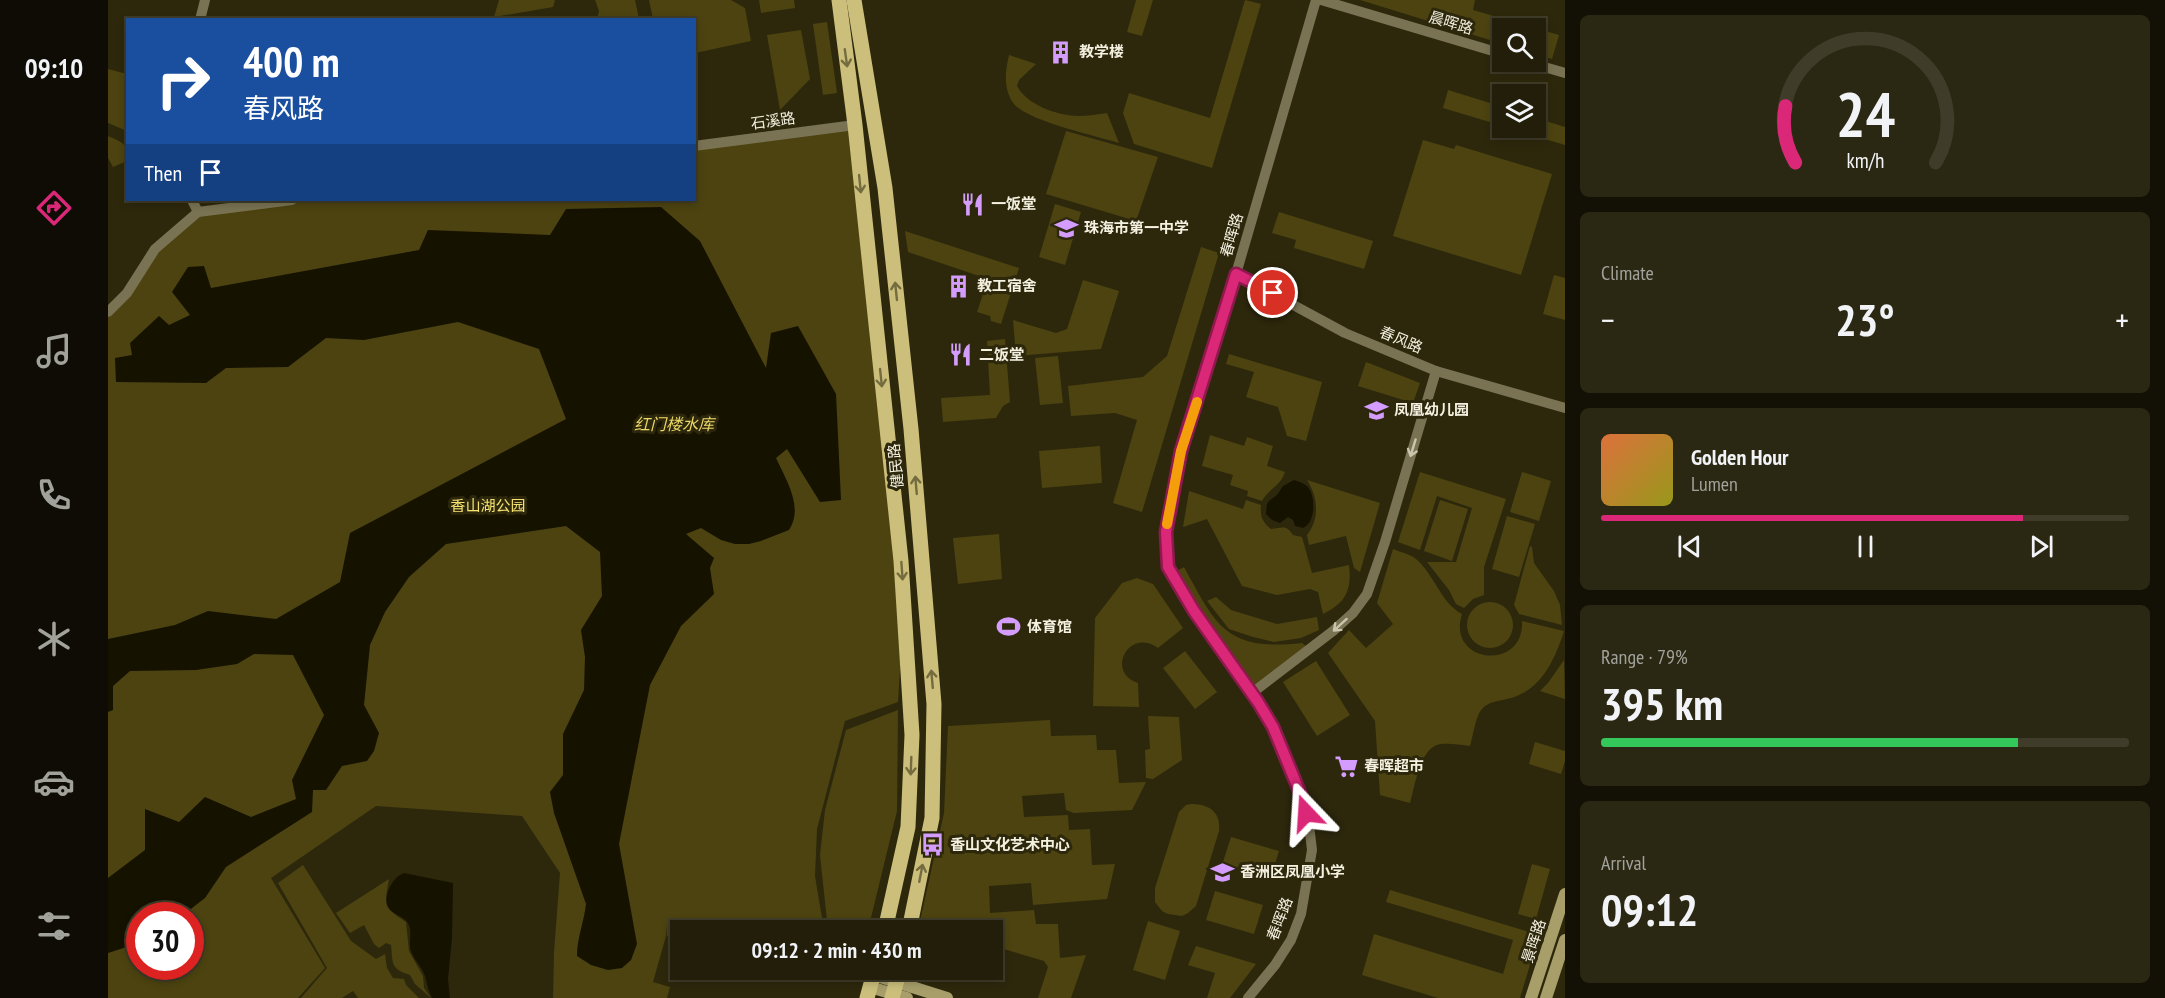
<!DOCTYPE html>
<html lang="en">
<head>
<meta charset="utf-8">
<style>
  :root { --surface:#221e09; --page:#2a2712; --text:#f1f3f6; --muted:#a2a29c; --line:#3f3c2a; --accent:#db2777 }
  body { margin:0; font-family:"PT Sans Narrow","Noto Sans SC",sans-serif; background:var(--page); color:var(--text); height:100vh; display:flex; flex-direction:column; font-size:22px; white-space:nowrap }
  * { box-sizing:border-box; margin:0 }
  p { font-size:20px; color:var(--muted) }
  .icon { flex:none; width:33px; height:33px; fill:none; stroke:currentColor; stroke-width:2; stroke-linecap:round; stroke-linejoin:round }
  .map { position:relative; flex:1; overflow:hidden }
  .sheet { display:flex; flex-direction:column; gap:15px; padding:15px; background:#131005; width:600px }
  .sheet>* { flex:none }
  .top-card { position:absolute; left:18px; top:18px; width:570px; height:183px; border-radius:0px; box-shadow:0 3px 9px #0003,0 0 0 2px var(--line); background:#1a4fa0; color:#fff; overflow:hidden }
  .fabs { position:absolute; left:1384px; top:18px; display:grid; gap:12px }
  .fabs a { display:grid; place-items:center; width:54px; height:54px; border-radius:0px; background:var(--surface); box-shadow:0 3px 9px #0003,0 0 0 2px var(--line); font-size:30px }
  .speed { position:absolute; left:18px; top:902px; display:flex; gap:12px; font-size:30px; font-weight:700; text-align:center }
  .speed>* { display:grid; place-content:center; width:78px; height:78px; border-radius:50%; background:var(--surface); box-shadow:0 3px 9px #0003,0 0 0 2px var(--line); line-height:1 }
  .speed .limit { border:9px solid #d22; background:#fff; color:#111 }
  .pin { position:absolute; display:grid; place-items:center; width:51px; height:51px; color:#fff; margin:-26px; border:3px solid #fff; border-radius:50%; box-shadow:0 2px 6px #0007 }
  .me { position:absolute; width:66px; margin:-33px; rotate:340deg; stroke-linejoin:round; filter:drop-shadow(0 0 4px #0008) }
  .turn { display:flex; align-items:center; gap:21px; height:126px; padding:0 18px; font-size:27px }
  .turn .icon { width:78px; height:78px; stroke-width:2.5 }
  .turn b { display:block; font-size:42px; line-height:51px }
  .then { display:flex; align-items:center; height:57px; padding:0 18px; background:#0003; gap:12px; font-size:22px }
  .big { font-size:45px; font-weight:700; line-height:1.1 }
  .sheet .card { flex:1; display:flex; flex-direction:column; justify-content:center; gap:9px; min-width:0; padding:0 21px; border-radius:9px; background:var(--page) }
  .sheet .dial { align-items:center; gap:0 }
  .dial svg { height:156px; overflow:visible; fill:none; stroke:var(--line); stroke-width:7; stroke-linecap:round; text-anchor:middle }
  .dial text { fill:var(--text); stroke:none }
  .song { display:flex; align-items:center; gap:18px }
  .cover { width:72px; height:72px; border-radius:9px; background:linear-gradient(135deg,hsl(20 70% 55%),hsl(60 70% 35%)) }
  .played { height:6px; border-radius:3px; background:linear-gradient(90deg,var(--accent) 80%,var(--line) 80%) }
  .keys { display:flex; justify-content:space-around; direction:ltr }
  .heat { display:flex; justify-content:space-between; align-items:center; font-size:33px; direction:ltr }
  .charge { height:9px; border-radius:4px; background:linear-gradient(90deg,#34c759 79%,var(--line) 0) }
  .trip { position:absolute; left:562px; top:920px; width:333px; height:60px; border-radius:0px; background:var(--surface); box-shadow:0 3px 9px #0003,0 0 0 2px var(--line); font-weight:700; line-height:60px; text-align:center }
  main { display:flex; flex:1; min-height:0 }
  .dock { display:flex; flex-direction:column; width:108px; justify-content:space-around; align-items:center; background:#0e0c04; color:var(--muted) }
  .dock .icon { width:42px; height:42px }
  .dock .on { color:var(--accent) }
  .dock b { font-size:27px; color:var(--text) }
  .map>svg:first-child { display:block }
  .green { fill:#4c4310; fill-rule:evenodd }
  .water { fill:#161200 }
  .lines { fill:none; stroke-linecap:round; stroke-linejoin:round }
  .minor { stroke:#797353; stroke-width:10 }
  .secondary { stroke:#a79e6a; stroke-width:12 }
  .primary { stroke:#cbbf7b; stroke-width:15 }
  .oneway { stroke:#746c3e }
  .oneway2 { stroke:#c9c5af }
  .route-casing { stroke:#8e194d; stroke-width:15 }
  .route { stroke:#db2777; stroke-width:10 }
  .slow { stroke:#f59e0b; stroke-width:10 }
  .labels { text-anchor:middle; stroke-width:6; stroke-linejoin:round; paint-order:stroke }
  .street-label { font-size:15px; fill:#f4f1e1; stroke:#2d280c }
  .poi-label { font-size:15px; font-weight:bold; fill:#f4f1e1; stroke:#2d280c; text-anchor:start }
  .park-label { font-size:15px; fill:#f6e271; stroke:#2d280c }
  .water-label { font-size:16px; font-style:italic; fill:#edd968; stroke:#2d280c }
</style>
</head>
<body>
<main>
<nav class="dock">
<b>09:10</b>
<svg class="icon on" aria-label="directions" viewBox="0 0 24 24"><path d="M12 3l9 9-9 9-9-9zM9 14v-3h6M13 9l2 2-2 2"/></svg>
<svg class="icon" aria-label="music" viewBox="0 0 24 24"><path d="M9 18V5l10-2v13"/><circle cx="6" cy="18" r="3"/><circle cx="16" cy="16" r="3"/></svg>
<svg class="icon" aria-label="phone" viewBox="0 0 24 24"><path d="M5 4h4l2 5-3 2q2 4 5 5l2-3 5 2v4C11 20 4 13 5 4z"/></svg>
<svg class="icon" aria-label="climate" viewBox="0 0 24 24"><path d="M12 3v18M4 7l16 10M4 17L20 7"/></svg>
<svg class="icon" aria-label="car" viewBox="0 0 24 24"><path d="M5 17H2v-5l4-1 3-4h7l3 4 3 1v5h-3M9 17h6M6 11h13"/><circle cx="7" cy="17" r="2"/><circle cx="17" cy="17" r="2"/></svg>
<svg class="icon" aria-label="filters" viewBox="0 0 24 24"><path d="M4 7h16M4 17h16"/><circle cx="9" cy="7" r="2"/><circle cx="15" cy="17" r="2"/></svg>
</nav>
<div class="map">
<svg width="1457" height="998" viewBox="0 0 1457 998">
  <rect width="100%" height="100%" fill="#2d280c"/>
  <g class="green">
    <polygon points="391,0 447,0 445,7 386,17"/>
    <polygon points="487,0 527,0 531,19 489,19 491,11"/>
    <polygon points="541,0 623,0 637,8 643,41 587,53 586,20 545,19"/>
    <polygon points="651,0 686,0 687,8 653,13"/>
    <polygon points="1028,0 1045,0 1034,36 1019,32"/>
    <polygon points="1137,0 1153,4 1104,168 1026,144 1015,113 1021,93 1102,118"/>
    <polygon points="1252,0 1367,0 1365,10 1451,35 1444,59 1428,54 1428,28 1395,28 1395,44"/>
    <polygon points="719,22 729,93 715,95 705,24"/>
    <polygon points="693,30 702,79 672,110 659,35"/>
    <path d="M901,55L928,64L911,80L909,86C919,105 950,116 971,116C980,116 990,114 999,113L1011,143C987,136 920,121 906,104C895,89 897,72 901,55Z"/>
    <polygon points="0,69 19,74 19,131 0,123"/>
    <polygon points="1340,90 1395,107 1395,126 1335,108"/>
    <polygon points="1428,118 1457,127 1457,145 1400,128 1428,128"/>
    <path d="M747,125L796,605L790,702L737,721L709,829L707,876L716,930H573V941L559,936L558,925V936L545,982L562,987L559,998H445L446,952L452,873L414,816L268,806L163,878L217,968L190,998H0V312L40,258L90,212L185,200H586L587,147ZM32,915H82V966H32Z"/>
    <polygon points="958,131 1050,157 1028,221 938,194"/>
    <path d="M0,136C15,143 20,143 19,161L5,167L0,158Z"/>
    <polygon points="1315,140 1346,149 1348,145 1444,174 1413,275 1285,236"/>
    <polygon points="947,204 973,212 957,265 931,257"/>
    <polygon points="1171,212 1265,241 1256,269 1186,248 1188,240 1164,233"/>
    <polygon points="797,231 911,268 893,324 883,321 882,316 869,312 880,279 800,252"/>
    <polygon points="1093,247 1111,253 1034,512 1005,503 1029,420 1007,413 963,416 960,386 1035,377 1059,356"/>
    <polygon points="1446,275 1457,278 1457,320 1435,314"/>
    <polygon points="975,280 1011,291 993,349 908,356 905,320 948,333 959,329"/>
    <polygon points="897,339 902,402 895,406 888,418 835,422 833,398 882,395 879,341"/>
    <polygon points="1121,354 1214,382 1198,441 1179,436 1170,407 1138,397 1146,372 1118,364"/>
    <polygon points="950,356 955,403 932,405 927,358"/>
    <polygon points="1258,362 1312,383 1305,403 1250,386"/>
    <path d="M1102,435L1136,446L1139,437L1165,446L1159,466L1177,472C1173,485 1161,489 1154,501L1139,496L1140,491L1122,485L1125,475L1094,466Z"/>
    <polygon points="992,446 994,483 934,488 931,451"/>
    <polygon points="1312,472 1398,499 1376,567 1376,595 1365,599 1356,608 1348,604 1341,590 1319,562 1348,562 1364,508 1329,496 1312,550 1290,542"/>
    <polygon points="1414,472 1443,481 1431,521 1402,512"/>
    <path d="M1199,480L1272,503L1252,572L1246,568L1238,536L1201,545L1199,535C1212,519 1210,497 1199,480Z"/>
    <path d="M1081,491L1135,509L1138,500L1153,505C1152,517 1154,521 1163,529C1174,528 1178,524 1185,535L1194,537L1204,573L1241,565C1244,590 1238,603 1215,614L1210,592L1202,589L1169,595L1134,586L1099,519L1075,527Z"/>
    <polygon points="1332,500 1360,509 1344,561 1316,551"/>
    <polygon points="1399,516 1427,524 1411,577 1384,569"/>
    <polygon points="891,534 894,579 850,584 845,538"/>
    <polygon points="1422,546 1424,547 1426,563 1446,591 1452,605 1454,625 1411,614 1406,605"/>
    <path d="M1285,549C1292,552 1302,554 1308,559C1326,574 1333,603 1354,614C1338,664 1417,672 1414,621L1456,631C1447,659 1434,689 1403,698C1392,701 1380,701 1373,710C1367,719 1365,736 1362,746C1353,745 1342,743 1333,744C1312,746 1307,786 1302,803L1272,795L1267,721L1220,653L1241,630L1258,648L1285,624L1269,603Z"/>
    <path d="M1076,567C1109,628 1119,651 1194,643L1198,646L1145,687L1089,612L1067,572Z"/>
    <path d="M1029,578L1045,584L1075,628L1050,648C1021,627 997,672 1030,683L1031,707L985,706L987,618L1014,583Z"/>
    <polygon points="1108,597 1123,610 1169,624 1209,617 1211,630 1193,638 1166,642 1145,637 1121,629 1099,601"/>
    <circle cx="1382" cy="625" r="23"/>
    <polygon points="1077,651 1109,692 1087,709 1055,668"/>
    <polygon points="1456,660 1457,699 1432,691 1440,683"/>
    <polygon points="1208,661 1242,715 1209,736 1175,682"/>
    <polygon points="790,710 789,811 760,930 720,930 712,855 717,810 738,730"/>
    <polygon points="1040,716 1071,717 1074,760 1045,779 1038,778 1037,750 1042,749"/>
    <polygon points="942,720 943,736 988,735 989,750 1008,750 1011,783 1038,782 1024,810 966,813 958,810 956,793 914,796 916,817 960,815 961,830 982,829 984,865 1007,864 999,899 925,905 923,883 881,886 882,913 926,910 928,924 950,924 952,958 978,955 963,998 930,998 940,967 936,961 885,946 885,930 810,930 836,813 840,726"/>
    <polygon points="1427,742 1457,751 1457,761 1453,774 1421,764"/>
    <path d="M1083,804C1101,804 1113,812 1111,831L1088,906L1080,913L1074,916L1060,914L1054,911L1047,902V888L1071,812L1078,805Z"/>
    <polygon points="1123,837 1171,851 1162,880 1114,865"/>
    <polygon points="1424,864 1442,869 1428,919 1410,914"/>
    <polygon points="195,865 243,941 268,959 277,954 279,968 285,978 296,979 298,985 311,998 250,998 245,991 234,998 193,998 219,968 170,883"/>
    <path d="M281,879C276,906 275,907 298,922L301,951L315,976L316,988L323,998L307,984L302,975C282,969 285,963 283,945L278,943L271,948L266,944L256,925L242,933L228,913Z"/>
    <polygon points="1282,890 1431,935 1412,998 1330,998 1254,975 1266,934 1395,974 1405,940 1278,902"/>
    <polygon points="1107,891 1155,905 1146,934 1098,920"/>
    <polygon points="1040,921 1072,931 1057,980 1025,970"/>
    <polygon points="1088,946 1148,964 1122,998 1099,998 1107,973 1080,965"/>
    <polygon points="802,969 838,969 836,977 826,982 800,976"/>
  </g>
  <g class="water">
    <path d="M553,207L592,241L658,368L663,333L690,326L728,394L733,500L712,502L679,449L668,458C678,480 696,507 681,530L653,541L641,544H627L613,540L593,528L578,534L606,558L602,568L606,594L573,626L542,685L511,844L529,944L523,960L514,968L500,970L483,965L469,956C469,938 476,922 478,904L446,813L442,792L455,775V734L476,690L477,657L473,630L494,596L492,552L458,526L338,544L301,577L277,612L262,645L256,705L271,733L266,751L259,761L234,766L218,790H205L204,812L118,867L97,898L75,915H32L31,943L0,953V878L37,850V809L71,822L97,797L143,817L188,799L184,780L216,715L185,655L146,654L129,664L88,670L22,671L5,686V710L0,712V639L67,625L100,611L168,619L232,582L242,533L458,419L431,349L350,322L256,340L218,338L180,367L118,368L98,383L8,382L7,358L24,355L22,343L51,316L61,325L82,315L64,292L80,267L96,266L103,288L311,250L320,230L442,235L458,209Z"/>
    <path d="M1186,480C1190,481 1195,483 1199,486C1208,495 1208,523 1195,528L1187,526L1185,520L1180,517L1172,523L1164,520L1158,514L1159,504L1162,500L1169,495L1175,486Z"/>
    <path d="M296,873L345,883L344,938L340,979L342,998H324C320,990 319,984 317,976C314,967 306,960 303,951C300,942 305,931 300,923C295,915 281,914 279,904C277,892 285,877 296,873Z"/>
  </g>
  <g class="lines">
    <g class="minor">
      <polyline points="1213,0 1395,54"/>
      <polyline points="92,20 97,0"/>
      <polyline points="1419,62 1457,73"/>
      <polyline points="586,146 747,125"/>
      <polyline points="84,200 90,212"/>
      <polyline points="1128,274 1237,333 1328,371 1457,408"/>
      <polyline points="0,312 19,293 47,249 90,212 184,200"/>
      <polyline points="1144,693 1225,631 1245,613 1259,594 1277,542 1328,371"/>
      <polyline points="1140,998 1167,965 1183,940 1193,914 1204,850 1201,825 1195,800 1165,727 1150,702 1086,611 1060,567 1057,532 1073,451 1128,274 1208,0"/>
    </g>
    <g class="secondary">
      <polyline points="766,975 839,998"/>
      <polyline points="762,987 799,998"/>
      <polyline points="1423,998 1457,894"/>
      <polyline points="1438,998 1457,940"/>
    </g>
    <g class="primary">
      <polyline points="731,0 747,125 793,561 804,735 800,827 777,930"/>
      <polyline points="746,0 777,188 803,429 826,704 824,818 801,930"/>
      <polyline points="759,998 767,969"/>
      <polyline points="784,998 792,969"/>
    </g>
  </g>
  <defs><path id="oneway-shaft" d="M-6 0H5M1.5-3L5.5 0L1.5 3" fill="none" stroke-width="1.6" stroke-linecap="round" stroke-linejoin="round" transform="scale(1.5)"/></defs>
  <g class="oneway">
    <use href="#oneway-shaft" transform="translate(738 58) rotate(82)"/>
    <use href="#oneway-shaft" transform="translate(752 184) rotate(84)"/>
    <use href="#oneway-shaft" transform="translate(788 291) rotate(-96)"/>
    <use href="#oneway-shaft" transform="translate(773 378) rotate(84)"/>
    <use href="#oneway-shaft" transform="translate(808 485) rotate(-95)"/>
    <use href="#oneway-shaft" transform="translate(794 571) rotate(86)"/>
    <use href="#oneway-shaft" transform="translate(824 679) rotate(-95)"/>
    <use href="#oneway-shaft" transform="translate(803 766) rotate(92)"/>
    <use href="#oneway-shaft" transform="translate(813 873) rotate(-79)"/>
  </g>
  <g class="oneway2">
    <use href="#oneway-shaft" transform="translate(1305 448) rotate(107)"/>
    <use href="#oneway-shaft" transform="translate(1232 625) rotate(138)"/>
  </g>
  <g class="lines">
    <defs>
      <polyline id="route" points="1165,293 1128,274 1073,451 1058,532 1060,567 1086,611 1150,702 1165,727 1195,800 1198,813"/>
    </defs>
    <use href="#route" class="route-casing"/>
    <use href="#route" class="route"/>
    <polyline class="slow" points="1059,524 1073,451 1089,402"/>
  </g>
  <defs>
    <symbol id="building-bare" viewBox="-9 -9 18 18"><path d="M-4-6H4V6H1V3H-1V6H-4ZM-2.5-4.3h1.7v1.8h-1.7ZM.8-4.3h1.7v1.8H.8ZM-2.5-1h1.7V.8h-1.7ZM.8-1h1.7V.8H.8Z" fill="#d39cfd" stroke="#2d280c" stroke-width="2.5" paint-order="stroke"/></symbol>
    <symbol id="restaurant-bare" viewBox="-9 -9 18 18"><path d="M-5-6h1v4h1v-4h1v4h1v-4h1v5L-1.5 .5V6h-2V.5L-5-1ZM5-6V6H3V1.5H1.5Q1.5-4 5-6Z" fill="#d39cfd" stroke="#2d280c" stroke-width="2.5" paint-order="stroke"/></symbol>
    <symbol id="school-bare" viewBox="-9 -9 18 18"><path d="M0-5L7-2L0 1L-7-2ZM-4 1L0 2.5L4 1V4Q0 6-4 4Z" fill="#d39cfd" stroke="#2d280c" stroke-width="2.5" paint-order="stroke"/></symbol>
    <symbol id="stadium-bare" viewBox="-9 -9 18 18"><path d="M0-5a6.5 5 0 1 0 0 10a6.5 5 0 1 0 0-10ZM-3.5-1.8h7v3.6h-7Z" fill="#d39cfd" stroke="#2d280c" stroke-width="2.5" paint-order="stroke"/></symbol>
    <symbol id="supermarket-bare" viewBox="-9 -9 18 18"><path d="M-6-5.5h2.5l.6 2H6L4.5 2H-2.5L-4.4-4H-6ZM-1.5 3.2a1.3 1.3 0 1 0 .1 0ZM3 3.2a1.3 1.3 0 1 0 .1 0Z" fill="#d39cfd" stroke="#2d280c" stroke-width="2.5" paint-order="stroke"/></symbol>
    <symbol id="bus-bare" viewBox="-9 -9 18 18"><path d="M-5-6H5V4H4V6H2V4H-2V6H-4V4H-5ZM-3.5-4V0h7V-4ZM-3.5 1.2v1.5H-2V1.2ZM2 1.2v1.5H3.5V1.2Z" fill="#d39cfd" stroke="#2d280c" stroke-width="2.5" paint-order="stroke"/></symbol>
  </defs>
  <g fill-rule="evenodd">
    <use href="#building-bare" x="936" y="36" width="33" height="33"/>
    <use href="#restaurant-bare" x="848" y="188" width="33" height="33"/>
    <use href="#school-bare" x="942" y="212" width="33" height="33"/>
    <use href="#building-bare" x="834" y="270" width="33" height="33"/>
    <use href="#restaurant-bare" x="836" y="338" width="33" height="33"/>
    <use href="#school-bare" x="1252" y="394" width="33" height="33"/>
    <use href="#stadium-bare" x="884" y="610" width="33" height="33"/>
    <use href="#supermarket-bare" x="1222" y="750" width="33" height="33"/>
    <use href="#bus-bare" x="808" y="828" width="33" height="33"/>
    <use href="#school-bare" x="1098" y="856" width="33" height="33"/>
  </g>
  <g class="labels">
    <g class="street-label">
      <text transform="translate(1343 23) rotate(17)" y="5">晨晖路</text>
      <text transform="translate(665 121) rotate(-8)" y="5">石溪路</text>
      <text transform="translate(1124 235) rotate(-74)" y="5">春晖路</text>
      <text transform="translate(1293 340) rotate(23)" y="5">春风路</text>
      <text transform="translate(788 466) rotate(-95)" y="5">健民路</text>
      <text transform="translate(1172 919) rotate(-69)" y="5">春晖路</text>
      <text transform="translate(1426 941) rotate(-72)" y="5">景晖路</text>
    </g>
    <g class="poi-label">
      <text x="971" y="57">教学楼</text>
      <text x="883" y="209">一饭堂</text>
      <text x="976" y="233">珠海市第一中学</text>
      <text x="869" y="291">教工宿舍</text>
      <text x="871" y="360">二饭堂</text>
      <text x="1286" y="415">凤凰幼儿园</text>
      <text x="919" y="632">体育馆</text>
      <text x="1256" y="771">春晖超市</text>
      <text x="842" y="850">香山文化艺术中心</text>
      <text x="1132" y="877">香洲区凤凰小学</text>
    </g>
    <g class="park-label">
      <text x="380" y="511">香山湖公园</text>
    </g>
    <g class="water-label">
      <text x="566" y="430">红门楼水库</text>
    </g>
  </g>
</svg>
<div class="fabs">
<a><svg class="icon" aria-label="search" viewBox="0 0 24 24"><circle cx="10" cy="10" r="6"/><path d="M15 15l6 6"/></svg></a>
<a><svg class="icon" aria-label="layers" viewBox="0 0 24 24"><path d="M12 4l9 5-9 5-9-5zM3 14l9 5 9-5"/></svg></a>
</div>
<div class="speed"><div class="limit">30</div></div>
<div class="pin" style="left:1165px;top:293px;background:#d93025"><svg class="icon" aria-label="arrive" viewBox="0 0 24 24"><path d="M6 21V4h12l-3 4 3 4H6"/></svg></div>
<svg class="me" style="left:1198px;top:813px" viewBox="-20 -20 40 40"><path d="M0-17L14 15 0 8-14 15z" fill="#db2777" stroke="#fff" stroke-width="4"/></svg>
<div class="trip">09:12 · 2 min · 430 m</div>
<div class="top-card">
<div class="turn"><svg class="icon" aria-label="right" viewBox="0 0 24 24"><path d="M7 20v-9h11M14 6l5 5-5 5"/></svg><div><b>400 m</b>春风路</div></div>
<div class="then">Then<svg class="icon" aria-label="arrive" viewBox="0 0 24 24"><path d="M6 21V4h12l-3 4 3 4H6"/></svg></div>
</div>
</div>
<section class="sheet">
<div class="card dial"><svg viewBox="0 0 100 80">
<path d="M14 69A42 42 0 1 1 86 69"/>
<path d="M14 69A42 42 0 0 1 9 40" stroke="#db2777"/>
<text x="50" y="56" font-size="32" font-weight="700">24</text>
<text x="50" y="72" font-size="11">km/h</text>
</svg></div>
<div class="card"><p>Climate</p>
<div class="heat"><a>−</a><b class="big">23°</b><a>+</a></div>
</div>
<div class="card">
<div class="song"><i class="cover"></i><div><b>Golden Hour</b><p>Lumen</p></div></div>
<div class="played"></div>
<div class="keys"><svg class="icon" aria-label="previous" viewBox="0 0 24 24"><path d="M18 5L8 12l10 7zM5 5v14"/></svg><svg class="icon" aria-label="pause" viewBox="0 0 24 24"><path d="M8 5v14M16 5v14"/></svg><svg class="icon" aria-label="next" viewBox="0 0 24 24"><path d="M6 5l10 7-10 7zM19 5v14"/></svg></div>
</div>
<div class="card"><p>Range · 79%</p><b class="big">395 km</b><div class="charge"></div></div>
<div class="card"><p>Arrival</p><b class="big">09:12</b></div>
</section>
</main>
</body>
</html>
